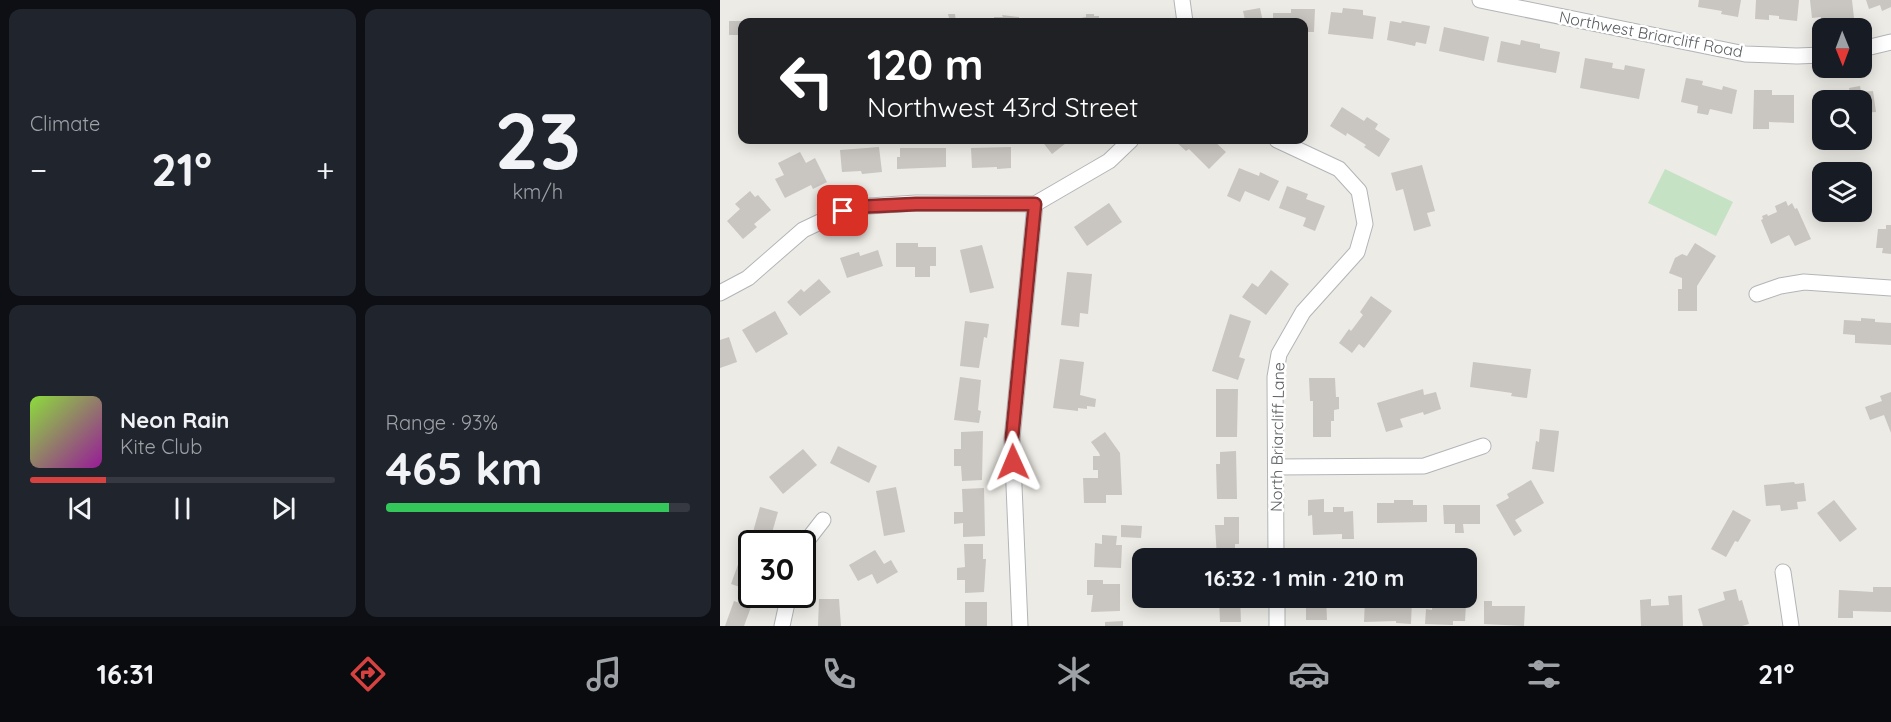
<!DOCTYPE html>
<html lang="en">
<head>
<meta charset="utf-8">
<style>
  :root { --surface:#171b24; --page:#20242c; --text:#f1f3f6; --muted:#9ea1a6; --line:#363941; --accent:#d74241 }
  body { margin:0; font-family:Quicksand,sans-serif; background:var(--page); color:var(--text); height:100vh; display:flex; flex-direction:column; font-size:22px; white-space:nowrap }
  * { box-sizing:border-box; margin:0 }
  p { font-size:20px; color:var(--muted) }
  .icon { flex:none; width:33px; height:33px; fill:none; stroke:currentColor; stroke-width:2; stroke-linecap:round; stroke-linejoin:round }
  .map { position:relative; flex:1; overflow:hidden }
  .details { display:flex; flex-direction:column; gap:9px; padding:9px; background:#0d0f14; width:720px }
  .details>* { flex:none }
  .top-card { position:absolute; left:18px; top:18px; width:570px; height:126px; border-radius:12px; box-shadow:0 3px 15px #0003; background:#202124; color:#fff; overflow:hidden }
  .needle { width:39px; rotate:179deg }
  .buttons { position:absolute; left:1092px; top:18px; display:grid; gap:12px }
  .buttons a { display:grid; place-items:center; width:60px; height:60px; border-radius:12px; background:var(--surface); box-shadow:0 3px 15px #0003; font-size:30px }
  .speed { position:absolute; left:18px; top:530px; display:flex; gap:12px; font-size:30px; font-weight:700; text-align:center }
  .speed>* { display:grid; place-content:center; width:78px; height:78px; border-radius:50%; background:var(--surface); box-shadow:0 3px 15px #0003; line-height:1 }
  .speed .limit { border:3px solid #111; border-radius:9px; background:#fff; color:#111 }
  .pin { position:absolute; display:grid; place-items:center; width:51px; height:51px; color:#fff; margin:-26px; border-radius:12px; box-shadow:0 3px 9px #0006 }
  .me { position:absolute; width:66px; margin:-33px; rotate:359deg; stroke-linejoin:round; filter:drop-shadow(0 0 4px #0008) }
  .turn { display:flex; align-items:center; gap:21px; height:126px; padding:0 30px; font-size:27px }
  .turn .icon { width:78px; height:78px; stroke-width:2.5 }
  .turn b { display:block; font-size:42px; line-height:51px }
  .big { font-size:45px; font-weight:700; line-height:1.1 }
  .details .widget { flex:1; display:flex; flex-direction:column; justify-content:center; gap:9px; min-width:0; padding:0 21px; border-radius:12px; background:var(--page) }
  .details .dial { align-items:center; gap:0 }
  .dial b { font-size:78px; line-height:1 }
  .song { display:flex; align-items:center; gap:18px }
  .cover { width:72px; height:72px; border-radius:9px; background:linear-gradient(135deg,hsl(90 70% 55%),hsl(300 70% 35%)) }
  .played { height:6px; border-radius:3px; background:linear-gradient(90deg,var(--accent) 25%,var(--line) 25%) }
  .keys { display:flex; justify-content:space-around; direction:ltr }
  .heat { display:flex; justify-content:space-between; align-items:center; font-size:33px; direction:ltr }
  .charge { height:9px; border-radius:4px; background:linear-gradient(90deg,#34c759 93%,var(--line) 0) }
  .details .tiles { flex:1; display:grid; gap:9px; grid-template-columns:repeat(2,1fr) }
  .trip { position:absolute; left:412px; top:548px; width:345px; height:60px; border-radius:12px; background:var(--surface); box-shadow:0 3px 15px #0003; font-weight:700; line-height:60px; text-align:center }
  .dock { display:flex; height:96px; justify-content:space-around; align-items:center; background:#090b0e; color:var(--muted) }
  .dock .icon { width:42px; height:42px }
  .dock .current { color:var(--accent) }
  .dock b { font-size:27px; color:var(--text) }
  main { display:flex; flex:1; min-height:0 }
  .map>svg:first-child { display:block }
  .green { fill:#c6e2c4 }
  .building { fill:#c9c5c1 }
  .lines { fill:none; stroke-linecap:round; stroke-linejoin:round }
  .minor-casing { stroke:#b2b5b8; stroke-width:17 }
  .minor { stroke:#fff; stroke-width:15 }
  .route-casing { stroke:#8c2b2a; stroke-width:15 }
  .route { stroke:#d74241; stroke-width:10 }
  .labels { text-anchor:middle; stroke-width:5; stroke-linejoin:round; paint-order:stroke }
  .street-label { font-size:16px; fill:#5c6063; stroke:#fff }
</style>
</head>
<body>
<main>
<section class="details">
<div class="tiles">
<div class="widget"><p>Climate</p>
<div class="heat"><a>−</a><b class="big">21°</b><a>+</a></div>
</div>
<div class="widget dial"><b>23</b><p>km/h</p></div>
<div class="widget">
<div class="song"><i class="cover"></i><div><b>Neon Rain</b><p>Kite Club</p></div></div>
<div class="played"></div>
<div class="keys"><svg class="icon" aria-label="previous" viewBox="0 0 24 24"><path d="M18 5L8 12l10 7zM5 5v14"/></svg><svg class="icon" aria-label="pause" viewBox="0 0 24 24"><path d="M8 5v14M16 5v14"/></svg><svg class="icon" aria-label="next" viewBox="0 0 24 24"><path d="M6 5l10 7-10 7zM19 5v14"/></svg></div>
</div>
<div class="widget"><p>Range · 93%</p><b class="big">465 km</b><div class="charge"></div></div>
</div>
</section>
<div class="map">
<svg width="1171" height="626" viewBox="0 0 1171 626">
  <rect width="100%" height="100%" fill="#edebe5"/>
  <polygon class="green" points="945,169 1013,202 996,236 928,203"/>
  <g class="building">
    <polygon points="979,0 1021,0 1018,17 1001,14 1002,11 978,7"/>
    <polygon points="1036,0 1079,0 1077,21 1059,19 1059,16 1049,15 1049,20 1035,19"/>
    <polygon points="1090,0 1132,0 1134,18 1101,21 1101,17 1092,18"/>
    <polygon points="1146,0 1171,0 1171,7 1162,11 1160,5 1149,9"/>
    <polygon points="540,8 543,22 516,22 525,20 523,11"/>
    <polygon points="623,8 643,10 643,15 656,17 653,39 608,34 611,12 622,13"/>
    <polygon points="571,9 595,9 594,32 584,32 584,22 553,22 553,13 571,13"/>
    <polygon points="228,14 235,14 236,22 206,22 205,18 229,18"/>
    <polygon points="366,14 374,14 374,16 379,16 379,22 356,22 356,19 366,17"/>
    <polygon points="282,15 299,17 299,22 274,22 274,17 283,17"/>
    <polygon points="60,18 60,22 24,22 24,19"/>
    <rect x="98" y="18" width="18" height="4"/>
    <rect x="157" y="18" width="14" height="4"/>
    <rect x="9" y="21" width="13" height="14"/>
    <polygon points="670,21 681,23 682,21 710,26 706,44 696,42 695,46 667,40"/>
    <polygon points="724,27 769,37 764,61 719,51"/>
    <polygon points="801,40 820,44 820,48 840,52 836,73 777,62 781,41 800,45"/>
    <polygon points="865,58 893,63 892,68 904,70 905,65 925,69 919,99 860,88"/>
    <polygon points="966,78 983,81 982,85 1002,90 1003,86 1017,90 1012,114 990,109 988,115 977,113 978,106 961,102"/>
    <polygon points="1140,86 1141,92 1153,91 1156,112 1142,113 1142,100 1104,100 1103,94 1119,92 1120,95 1130,94 1129,88"/>
    <polygon points="1034,90 1052,90 1052,95 1074,95 1074,123 1049,122 1049,129 1033,129"/>
    <polygon points="622,107 644,121 647,117 658,124 655,129 670,139 659,157 644,147 646,145 627,133 626,136 610,126"/>
    <polygon points="321,140 350,140 332,154"/>
    <polygon points="457,140 493,140 506,152 489,169 469,149 466,151 455,141"/>
    <polygon points="159,147 162,172 142,174 141,171 122,172 120,150"/>
    <polygon points="291,147 291,168 277,169 277,167 252,168 251,148"/>
    <polygon points="180,148 226,148 226,167 177,169 177,157 180,157"/>
    <polygon points="80,152 86,163 95,158 107,182 93,189 91,185 65,198 55,179 64,175 58,163"/>
    <polygon points="702,165 715,211 707,213 711,226 694,231 683,189 676,191 671,173"/>
    <polygon points="519,168 539,176 540,172 559,181 549,201 525,191 520,202 507,196"/>
    <polygon points="567,186 588,194 586,199 605,206 595,231 583,226 586,218 559,208"/>
    <polygon points="30,191 35,197 38,195 51,210 34,224 37,227 23,239 7,221 20,209 15,204"/>
    <polygon points="1066,201 1068,206 1072,203 1075,209 1077,208 1091,239 1075,246 1069,235 1051,244 1041,220 1043,219 1042,216 1047,214 1048,216 1057,212 1055,206"/>
    <polygon points="389,203 402,222 367,246 354,227"/>
    <polygon points="1166,225 1171,225 1171,254 1162,253 1163,248 1156,248 1158,229 1166,229"/>
    <polygon points="176,243 198,243 198,247 216,247 216,266 210,266 210,277 195,277 195,267 176,267"/>
    <polygon points="975,243 996,256 977,286 977,311 958,311 958,289 962,289 962,278 949,273 955,258 962,254 967,256"/>
    <polygon points="262,245 274,288 250,293 240,250"/>
    <polygon points="158,250 163,266 127,278 120,258 139,252 140,256"/>
    <polygon points="551,270 569,284 546,315 522,297 532,283 538,287"/>
    <polygon points="347,272 372,274 368,314 360,313 359,327 341,325"/>
    <polygon points="99,279 111,292 80,316 67,302 81,289 84,292"/>
    <polygon points="651,296 672,311 644,348 639,344 632,353 619,343 629,329 631,331 643,315 640,312"/>
    <polygon points="55,311 68,334 36,353 22,330"/>
    <polygon points="510,314 531,321 519,357 525,359 518,380 492,371"/>
    <polygon points="1141,318 1155,319 1155,322 1171,323 1171,345 1135,343 1135,335 1123,334 1124,320 1141,321"/>
    <polygon points="245,321 269,324 267,338 264,337 259,368 240,366"/>
    <polygon points="9,337 17,362 0,368 0,340"/>
    <polygon points="340,359 364,362 360,395 376,399 375,407 367,406 367,409 358,408 358,411 333,408"/>
    <polygon points="753,362 811,369 807,398 791,396 792,393 750,387"/>
    <polygon points="240,377 261,380 258,410 261,411 259,423 234,420"/>
    <polygon points="589,378 615,378 616,397 619,397 619,409 614,410 614,421 611,421 611,437 593,437 593,401 590,401"/>
    <polygon points="496,389 518,389 517,437 496,437"/>
    <polygon points="703,389 704,395 716,392 721,409 704,415 703,412 680,419 683,427 666,432 657,403"/>
    <polygon points="1171,392 1171,433 1164,415 1150,420 1145,407 1162,401 1160,396"/>
    <polygon points="820,429 839,431 834,472 812,469 816,441 819,442"/>
    <polygon points="263,431 262,480 242,481 241,466 234,466 234,449 241,449 241,432"/>
    <polygon points="385,432 400,453 402,495 386,495 386,503 364,503 363,478 378,478 378,470 373,470 373,456 380,456 379,453 371,442"/>
    <polygon points="118,446 157,466 149,483 110,463"/>
    <polygon points="83,449 97,465 63,494 49,477"/>
    <polygon points="516,451 517,499 497,499 496,464 500,464 500,452"/>
    <polygon points="811,480 824,503 795,520 802,531 794,536 776,505 789,498 787,494"/>
    <polygon points="1074,482 1075,484 1084,483 1086,501 1077,502 1078,509 1061,511 1060,505 1046,506 1044,485"/>
    <polygon points="176,487 185,532 164,536 156,491"/>
    <polygon points="264,488 265,536 243,537 243,523 234,524 234,512 243,512 242,489"/>
    <polygon points="604,499 604,512 613,512 613,507 624,507 624,512 633,511 634,539 622,539 622,534 593,535 592,515 588,516 588,500"/>
    <polygon points="674,500 693,500 693,505 707,505 707,522 657,523 657,503 674,503"/>
    <polygon points="1114,500 1137,529 1120,542 1097,513"/>
    <polygon points="723,505 760,505 760,524 743,524 744,533 735,533 735,524 724,524"/>
    <polygon points="40,507 58,512 49,543 31,539"/>
    <polygon points="1013,510 1031,520 1018,542 1015,541 1006,557 991,549"/>
    <polygon points="504,517 519,517 519,544 515,544 515,558 497,558 495,525 504,525"/>
    <polygon points="401,525 422,526 421,538 401,537"/>
    <polygon points="382,535 397,536 396,545 402,545 401,568 374,567 375,543 382,544"/>
    <polygon points="244,544 263,544 263,559 266,559 264,592 245,593 245,580 237,580 237,568 245,567"/>
    <polygon points="24,548 32,551 32,591 11,584"/>
    <polygon points="155,550 164,564 171,560 178,572 157,584 152,574 138,581 129,565"/>
    <polygon points="367,580 383,580 383,584 400,584 400,611 371,612 373,595 367,595"/>
    <polygon points="1153,587 1171,587 1171,612 1133,611 1133,618 1118,618 1119,590 1153,592"/>
    <polygon points="1016,589 1019,601 1022,600 1029,624 1022,626 983,626 978,609 1005,600 1003,592"/>
    <polygon points="962,595 963,626 921,626 920,600 931,599 931,606 949,605 948,596"/>
    <polygon points="499,597 520,597 521,622 500,622"/>
    <polygon points="589,597 606,597 607,620 586,620 586,599 589,599"/>
    <polygon points="653,597 674,597 674,600 692,600 691,624 676,623 676,621 644,622 645,599 653,599"/>
    <polygon points="727,598 737,598 737,604 746,604 745,621 733,621 733,625 705,624 706,609 712,610 712,602 727,603"/>
    <polygon points="99,599 119,599 121,626 98,626"/>
    <polygon points="14,601 31,607 24,626 5,626"/>
    <polygon points="764,601 772,601 772,606 805,606 804,626 764,624"/>
    <rect x="245" y="602" width="22" height="24"/>
    <polygon points="403,621 403,626 385,626 385,622"/>
  </g>
  <g class="lines">
    <defs>
      <g id="minor">
        <polyline points="462,0 465,22"/>
        <polyline points="760,0 1025,54 1077,56 1102,55"/>
        <polyline points="1142,49 1171,42"/>
        <polyline points="0,293 28,278 83,230 123,211 134,207 196,203 315,204 389,161 411,140"/>
        <polyline points="1037,294 1060,286 1084,282 1171,288"/>
        <polyline points="556,467 704,466 763,446"/>
        <polyline points="82,547 103,520"/>
        <polyline points="556,558 555,377 559,354 583,312 637,252 645,224 639,191 619,169 557,140"/>
        <polyline points="1063,572 1071,626"/>
        <polyline points="557,597 557,626"/>
        <polyline points="62,626 69,594"/>
        <polyline points="300,626 292,439 315,204"/>
      </g>
    </defs>
    <use href="#minor" class="minor-casing"/>
    <use href="#minor" class="minor"/>
  </g>
  <g class="lines">
    <defs>
      <polyline id="route" points="123,211 134,207 196,204 315,204 292,438 293,462"/>
    </defs>
    <use href="#route" class="route-casing"/>
    <use href="#route" class="route"/>
  </g>
  <g class="labels">
    <g class="street-label">
      <text transform="translate(931 34) rotate(11)" y="6">Northwest Briarcliff Road</text>
      <text transform="translate(557 437) rotate(-89)" y="6">North Briarcliff Lane</text>
    </g>
  </g>
</svg>
<div class="buttons">
<a><svg class="needle" viewBox="-14 -14 28 28"><path d="M0-13l5 13h-10z" fill="#e53935"/><path d="M0 13l5-13h-10z" fill="#9ea1a6"/></svg></a>
<a><svg class="icon" aria-label="search" viewBox="0 0 24 24"><circle cx="10" cy="10" r="6"/><path d="M15 15l6 6"/></svg></a>
<a><svg class="icon" aria-label="layers" viewBox="0 0 24 24"><path d="M12 4l9 5-9 5-9-5zM3 14l9 5 9-5"/></svg></a>
</div>
<div class="speed"><div class="limit">30</div></div>
<div class="pin" style="left:123px;top:211px;background:#d93025"><svg class="icon" aria-label="arrive" viewBox="0 0 24 24"><path d="M6 21V4h12l-3 4 3 4H6"/></svg></div>
<svg class="me" style="left:293px;top:462px" viewBox="-20 -20 40 40"><path d="M0-17L14 15 0 8-14 15z" fill="#d74241" stroke="#fff" stroke-width="4"/></svg>
<div class="trip">16:32 · 1 min · 210 m</div>
<div class="top-card">
<div class="turn"><svg class="icon" aria-label="left" viewBox="0 0 24 24"><path d="M17 20v-9H6M10 6l-5 5 5 5"/></svg><div><b>120 m</b>Northwest 43rd Street</div></div>
</div>
</div>
</main>
<nav class="dock">
<b>16:31</b>
<svg class="icon current" aria-label="directions" viewBox="0 0 24 24"><path d="M12 3l9 9-9 9-9-9zM9 14v-3h6M13 9l2 2-2 2"/></svg>
<svg class="icon" aria-label="music" viewBox="0 0 24 24"><path d="M9 18V5l10-2v13"/><circle cx="6" cy="18" r="3"/><circle cx="16" cy="16" r="3"/></svg>
<svg class="icon" aria-label="phone" viewBox="0 0 24 24"><path d="M5 4h4l2 5-3 2q2 4 5 5l2-3 5 2v4C11 20 4 13 5 4z"/></svg>
<svg class="icon" aria-label="climate" viewBox="0 0 24 24"><path d="M12 3v18M4 7l16 10M4 17L20 7"/></svg>
<svg class="icon" aria-label="car" viewBox="0 0 24 24"><path d="M5 17H2v-5l4-1 3-4h7l3 4 3 1v5h-3M9 17h6M6 11h13"/><circle cx="7" cy="17" r="2"/><circle cx="17" cy="17" r="2"/></svg>
<svg class="icon" aria-label="filters" viewBox="0 0 24 24"><path d="M4 7h16M4 17h16"/><circle cx="9" cy="7" r="2"/><circle cx="15" cy="17" r="2"/></svg>
<b>21°</b>
</nav>
</body>
</html>
